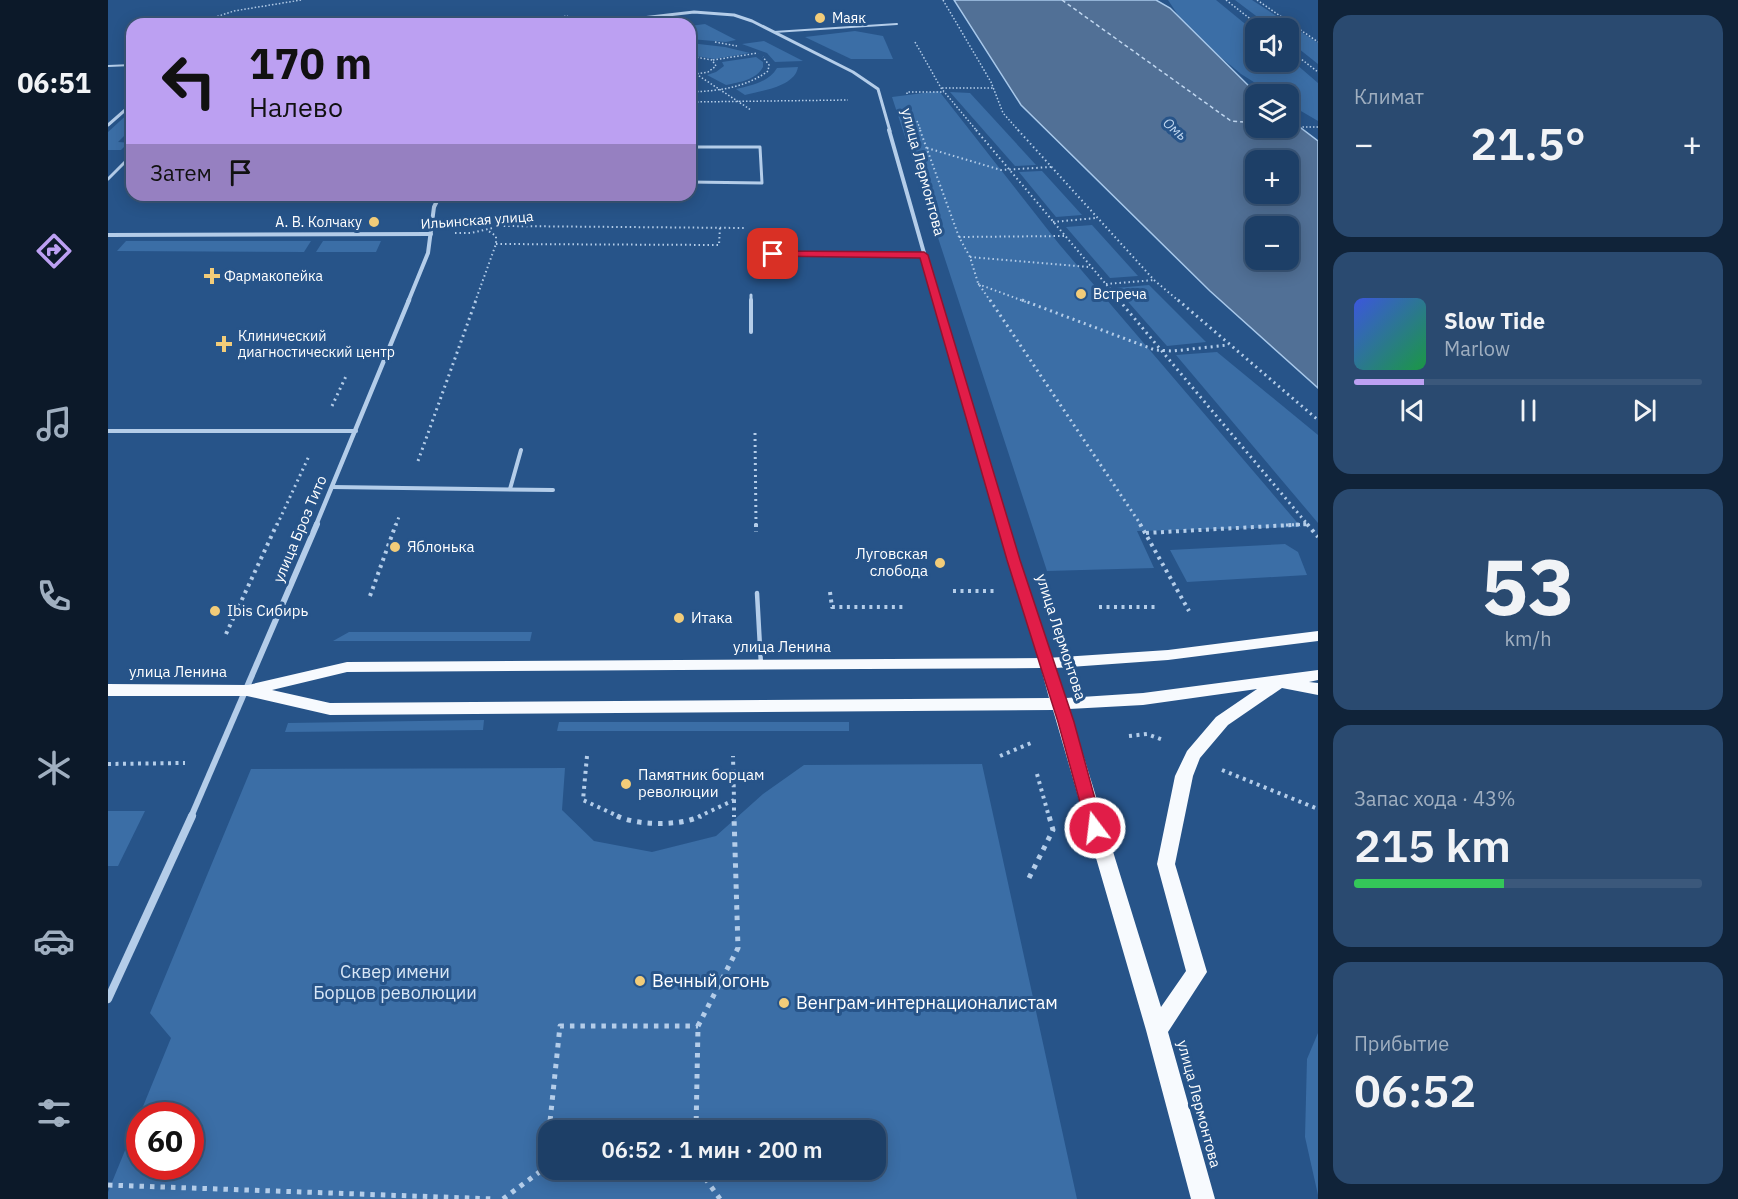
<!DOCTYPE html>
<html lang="ru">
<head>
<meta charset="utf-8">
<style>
  :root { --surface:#1d3f67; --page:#2a4a70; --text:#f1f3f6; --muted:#a0afc0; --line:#3b587b; --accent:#bca0f2 }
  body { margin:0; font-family:"IBM Plex Sans",sans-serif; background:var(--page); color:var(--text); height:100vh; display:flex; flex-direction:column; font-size:22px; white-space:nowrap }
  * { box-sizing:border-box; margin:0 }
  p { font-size:20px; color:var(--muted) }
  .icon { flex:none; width:33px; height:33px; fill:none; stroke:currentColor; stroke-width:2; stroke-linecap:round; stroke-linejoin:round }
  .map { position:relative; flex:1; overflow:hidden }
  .sheet { display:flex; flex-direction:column; gap:15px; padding:15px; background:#102339; width:420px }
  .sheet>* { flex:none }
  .guide { position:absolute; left:18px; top:18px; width:570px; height:183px; border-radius:18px; box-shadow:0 3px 15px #0003,0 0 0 2px var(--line); background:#bca0f2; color:#111; overflow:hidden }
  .buttons { position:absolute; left:1137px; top:18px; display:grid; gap:12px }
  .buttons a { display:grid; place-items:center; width:54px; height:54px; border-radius:12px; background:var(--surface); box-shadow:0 3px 15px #0003,0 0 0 2px var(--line); font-size:30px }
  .speed { position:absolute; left:18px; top:1102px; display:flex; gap:12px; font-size:30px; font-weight:700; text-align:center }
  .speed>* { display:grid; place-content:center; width:78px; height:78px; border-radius:50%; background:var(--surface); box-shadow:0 3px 15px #0003,0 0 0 2px var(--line); line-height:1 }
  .speed .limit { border:9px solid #d22; background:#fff; color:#111 }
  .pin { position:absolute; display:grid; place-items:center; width:51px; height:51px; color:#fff; margin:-26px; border-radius:12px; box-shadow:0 3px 9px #0006 }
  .me { position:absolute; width:66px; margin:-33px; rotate:345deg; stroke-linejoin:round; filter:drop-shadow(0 0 4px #0008) }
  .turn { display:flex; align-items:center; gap:21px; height:126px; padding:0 24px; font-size:27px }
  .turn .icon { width:78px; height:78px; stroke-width:2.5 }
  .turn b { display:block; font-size:42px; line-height:51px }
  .then { display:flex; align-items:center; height:57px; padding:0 24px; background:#0003; gap:12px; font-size:22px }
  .big { font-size:45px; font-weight:600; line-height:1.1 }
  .sheet .widget { flex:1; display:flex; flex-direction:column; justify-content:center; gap:9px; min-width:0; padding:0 21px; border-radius:18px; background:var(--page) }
  .sheet .dial { align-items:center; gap:0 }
  .dial b { font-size:78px; line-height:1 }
  .song { display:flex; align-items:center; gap:18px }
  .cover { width:72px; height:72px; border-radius:9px; background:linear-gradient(135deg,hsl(230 70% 55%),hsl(140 70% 35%)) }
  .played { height:6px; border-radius:3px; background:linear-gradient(90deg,var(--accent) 20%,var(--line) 20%) }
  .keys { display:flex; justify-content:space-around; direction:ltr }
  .heat { display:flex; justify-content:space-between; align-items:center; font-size:33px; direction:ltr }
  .charge { height:9px; border-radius:4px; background:linear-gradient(90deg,#34c759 43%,var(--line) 0) }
  .trip { position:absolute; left:430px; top:1120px; width:348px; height:60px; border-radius:18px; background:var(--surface); box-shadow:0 3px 15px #0003,0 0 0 2px var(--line); font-weight:600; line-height:60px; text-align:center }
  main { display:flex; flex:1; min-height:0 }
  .menu { display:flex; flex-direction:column; width:108px; justify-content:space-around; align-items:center; background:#0c1929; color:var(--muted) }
  .menu .icon { width:42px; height:42px }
  .menu .current { color:var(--accent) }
  .menu b { font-size:27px; color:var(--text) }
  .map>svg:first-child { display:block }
  .green { fill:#3b6ea6; fill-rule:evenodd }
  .water { fill:#517096; stroke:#a8c8ea; stroke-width:1.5; fill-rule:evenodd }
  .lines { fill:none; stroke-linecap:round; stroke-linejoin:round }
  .ferry { stroke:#c0d7f0; stroke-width:1.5; stroke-dasharray:4 3; stroke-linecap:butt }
  .path-far4 { stroke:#b4cde9; stroke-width:1.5; stroke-dasharray:1.5 2; stroke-linecap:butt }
  .path-far3 { stroke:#b4cde9; stroke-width:2; stroke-dasharray:1.5 3; stroke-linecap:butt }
  .path-far2 { stroke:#b4cde9; stroke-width:3; stroke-dasharray:2 4; stroke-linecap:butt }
  .path-far1 { stroke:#b4cde9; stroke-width:4; stroke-dasharray:3 4.5; stroke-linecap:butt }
  .path { stroke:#b4cde9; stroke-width:5; stroke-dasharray:4.5 6; stroke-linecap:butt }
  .service-far3 { stroke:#b4cde9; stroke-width:2 }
  .service-far2 { stroke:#b4cde9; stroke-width:3 }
  .service-far1 { stroke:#b4cde9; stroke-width:4 }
  .service { stroke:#b4cde9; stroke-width:4.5 }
  .pedestrian { stroke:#b4cde9; stroke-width:2 }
  .minor-far4 { stroke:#b4cde9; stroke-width:3 }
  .minor-far3 { stroke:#b4cde9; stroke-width:4 }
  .minor-far2 { stroke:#b4cde9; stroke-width:4.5 }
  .minor-far1 { stroke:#b4cde9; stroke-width:6 }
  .minor { stroke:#b4cde9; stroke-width:8 }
  .primary { fill:#f7fafe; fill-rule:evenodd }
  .route { fill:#e11d48; stroke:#92132f; stroke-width:1.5 }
  .poi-dot { fill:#f2cc79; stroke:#275489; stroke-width:2 }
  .labels { text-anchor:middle; stroke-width:6; stroke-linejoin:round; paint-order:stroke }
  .far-poi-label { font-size:14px; fill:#fff; stroke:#275489; text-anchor:start }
  .far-water-label { font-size:14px; font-style:italic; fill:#c0d7f0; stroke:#275489 }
  .far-street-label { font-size:14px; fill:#fff; stroke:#275489 }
  .street-label { font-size:15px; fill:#fff; stroke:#275489 }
  .poi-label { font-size:15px; fill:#fff; stroke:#275489; text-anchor:start }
  .near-park-label { font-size:18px; fill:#d8e7f7; stroke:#275489 }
  .near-poi-label { font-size:18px; fill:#fff; stroke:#275489; text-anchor:start }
</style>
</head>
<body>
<main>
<nav class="menu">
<b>06:51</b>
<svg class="icon current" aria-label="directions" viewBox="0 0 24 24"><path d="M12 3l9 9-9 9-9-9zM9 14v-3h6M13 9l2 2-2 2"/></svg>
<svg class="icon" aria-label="music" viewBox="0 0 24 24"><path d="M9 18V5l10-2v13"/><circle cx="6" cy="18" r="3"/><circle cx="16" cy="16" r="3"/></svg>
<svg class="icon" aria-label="phone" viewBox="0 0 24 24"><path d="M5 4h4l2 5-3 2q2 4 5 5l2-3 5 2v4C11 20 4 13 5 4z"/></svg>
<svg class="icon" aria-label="climate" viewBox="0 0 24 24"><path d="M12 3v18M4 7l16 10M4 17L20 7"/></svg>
<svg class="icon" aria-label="car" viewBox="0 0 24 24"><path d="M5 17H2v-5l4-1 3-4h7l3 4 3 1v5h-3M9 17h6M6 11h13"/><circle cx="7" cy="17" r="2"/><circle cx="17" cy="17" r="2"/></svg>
<svg class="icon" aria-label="filters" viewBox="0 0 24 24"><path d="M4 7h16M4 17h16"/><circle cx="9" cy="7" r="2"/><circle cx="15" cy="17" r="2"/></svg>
</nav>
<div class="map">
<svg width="1210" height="1199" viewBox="0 0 1210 1199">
  <rect width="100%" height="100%" fill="#275489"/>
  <g class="green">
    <polygon points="1060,0 1108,0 1147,32 1148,62 1180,62 1181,58 1210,83 1210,121 1181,104 1180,94 1165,94 1133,74 1080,30"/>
    <polygon points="1127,0 1144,0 1210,43 1210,64 1181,41 1180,28 1164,28"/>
    <polygon points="597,24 628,40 618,42 582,39 582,26"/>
    <polygon points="747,31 775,36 785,59 743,59 697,37"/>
    <polygon points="656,41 695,61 667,62 659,53 634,44"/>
    <polygon points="582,43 617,47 642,53 606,59 582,55"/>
    <path d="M648,57L655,62V67C648,80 632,82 618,85L599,75L608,72L616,66L614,62Z"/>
    <path d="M690,67C687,87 652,91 637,95L628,89C642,86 661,82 669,68Z"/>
    <polygon points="831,91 951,244 1193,527 1029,531 1046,568 939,571 784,97"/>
    <polygon points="842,92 862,93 928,165 907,166"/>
    <polygon points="24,110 24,128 10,142 24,143 24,146 17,146 13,150 0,150 0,132"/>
    <polygon points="933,171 934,171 974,215 948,217 911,172"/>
    <polygon points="984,225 1030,276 1002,278 958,227"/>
    <polygon points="18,241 203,241 196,252 9,251"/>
    <polygon points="215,241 273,241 268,252 208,252"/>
    <polygon points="1041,285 1098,342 1059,346 1008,288"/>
    <polygon points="1109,352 1210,435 1210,523 1068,355"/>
    <polygon points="1177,544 1190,552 1199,575 1079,582 1062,550"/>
    <polygon points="241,632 424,632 422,641 225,641"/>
    <polygon points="376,720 375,730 177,732 180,723"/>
    <polygon points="451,722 741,722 741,731 449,731"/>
    <path d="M874,764L969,1199H0V1192L63,1038L42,1013L143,769L457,768L454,810L486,841L544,852L608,836L655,794L696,765ZM32,1116H82V1167H32ZM441,1131H768V1170H441Z"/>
    <polygon points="0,811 37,811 10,866 0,866"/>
    <polygon points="1210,1033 1210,1195 1197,1137 1199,1059"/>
  </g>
  <path class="water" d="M846,0H1048L1062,8L1149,94L1148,128H1180L1181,119L1210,141V388L1102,291L913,105ZM1148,160H1180V194H1148ZM1148,226H1180V260H1148Z"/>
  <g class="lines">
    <g class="ferry">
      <polyline points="954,0 1123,121 1148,123"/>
      <polyline points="1180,126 1191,127"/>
    </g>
    <g class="path-far4">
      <polyline points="835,0 883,82 895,113 911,131"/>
      <polyline points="1118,0 1154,28"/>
      <polyline points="1149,0 1210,42"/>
      <polyline points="86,24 126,11 193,0"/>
      <polyline points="404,24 460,16"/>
      <polyline points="607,42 629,46"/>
      <polyline points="807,42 833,88 869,131"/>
      <polyline points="1180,49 1210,72"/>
      <polyline points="582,56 604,60 608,66 600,72 582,75"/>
      <polyline points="605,60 650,53"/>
      <polyline points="588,74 643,110"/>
      <polyline points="834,88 886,88"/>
      <path d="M582,92C610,91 637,88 660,71L661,65L655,57"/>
      <polyline points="799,94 799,92 836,92"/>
      <polyline points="582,102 740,100"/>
      <polyline points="809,121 813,131"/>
      <polyline points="1191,127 1210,127"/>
    </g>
    <g class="path-far3">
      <polyline points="812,130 851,237 862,257 870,283 883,302"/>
      <polyline points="868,130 1013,302"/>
      <polyline points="910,130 1046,280 1072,302"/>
      <polyline points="819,148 893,170 943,167"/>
      <polyline points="945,222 988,218"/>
      <polyline points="347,233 363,233 393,226 636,228"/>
      <polyline points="851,237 956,236"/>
      <polyline points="388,244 611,245 612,227"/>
      <polyline points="862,257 981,267"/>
      <polyline points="870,284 918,302"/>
      <polyline points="998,284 1046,280"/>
      <polyline points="367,302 388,244 388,236 379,230"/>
    </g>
    <g class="path-far2">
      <polyline points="882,300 1033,525"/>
      <polyline points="914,300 1047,350 1065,351 1120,345"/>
      <polyline points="1011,300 1200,525"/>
      <polyline points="1070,300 1210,420"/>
      <polyline points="224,406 239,374"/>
      <polyline points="647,433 648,525"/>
      <polyline points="310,461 368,300"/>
      <polyline points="169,525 201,456"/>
      <polyline points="288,525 292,514"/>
      <polyline points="1178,525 1201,524"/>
    </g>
    <g class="path-far1">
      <polyline points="648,524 648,532"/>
      <polyline points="1032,524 1081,611"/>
      <polyline points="1199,524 1210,537"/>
      <polyline points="1038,533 1201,524"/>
      <polyline points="845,591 890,591"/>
      <polyline points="722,592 724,607 796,607"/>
      <polyline points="262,596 288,524"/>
      <polyline points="991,607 1049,607"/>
      <polyline points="118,634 169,524"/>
      <polyline points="1021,736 1039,734 1055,740"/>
      <polyline points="479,756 475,800 512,817"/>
      <polyline points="892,756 923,743"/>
      <polyline points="0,764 77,763"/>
      <polyline points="1114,770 1210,809"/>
      <polyline points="929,774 941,817"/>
      <polyline points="626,800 626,817"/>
      <polyline points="590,817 626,800 625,756"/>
    </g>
    <g class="path">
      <path d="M509,816C530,826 573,826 593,816"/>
      <polyline points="921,878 945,830 941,816"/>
      <polyline points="441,1131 452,1026 590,1026"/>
      <polyline points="588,1131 590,1026 630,948 626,816"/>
      <polyline points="438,1165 441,1133"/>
      <polyline points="591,1170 612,1199"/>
      <polyline points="0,1185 388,1199"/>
      <polyline points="395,1199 441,1165"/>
    </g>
    <polyline class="service-far3" points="666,32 789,24"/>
    <g class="service-far2">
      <polyline points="582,147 652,147 654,183 582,182"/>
      <polyline points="0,179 18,161"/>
      <polyline points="642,265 642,254 816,255"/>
      <polyline points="643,295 643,302"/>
    </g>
    <g class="service-far1">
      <polyline points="643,300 643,332"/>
      <polyline points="0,431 248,431"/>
      <polyline points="224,487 445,490"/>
      <polyline points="402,489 413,450"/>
    </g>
    <polyline class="service" points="649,593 653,665"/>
    <polyline class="pedestrian" points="0,66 24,65"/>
    <g class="minor-far4">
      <polyline points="482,24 586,12 626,15 644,21 745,72 770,89 782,131"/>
      <polyline points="0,125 24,104"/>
    </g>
    <g class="minor-far3">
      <polyline points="781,130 830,302"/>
      <polyline points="0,235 323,234"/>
      <polyline points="300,302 320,253 326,207 332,195"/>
    </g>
    <g class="minor-far2">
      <polyline points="829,300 897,525"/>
      <polyline points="208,525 301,300"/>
    </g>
    <g class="minor-far1">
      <polyline points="896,524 939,663"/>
      <polyline points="83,817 209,524"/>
    </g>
    <polyline class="minor" points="0,999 84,816"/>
    <path class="primary" d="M1210,631V641L1060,660L948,668L958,698L1035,693L1210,670V680L1201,682L1210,683V695L1174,688L1120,725L1092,758L1085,776L1067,864L1099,972L1060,1032L1107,1199H1083L1038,1030L945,710L222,715L139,696H0V684L140,685L239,662L939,658L1060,650ZM933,668L941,698L222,703L164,690L239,672ZM1149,689L1108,717L1079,751L1067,776L1049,864L1078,971L1053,1007L961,709L1035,705Z"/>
  </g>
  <polygon class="route" points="665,251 816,252 820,255 912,560 966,722 995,828 993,832 987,834 981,832 979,828 950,722 899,560 812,258 662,256 662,252"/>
  <g class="poi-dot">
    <circle cx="712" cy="18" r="6"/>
    <circle cx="266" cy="222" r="6"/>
    <path d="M101 267h6v6h6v6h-6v6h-6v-6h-6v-6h6z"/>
    <circle cx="973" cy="294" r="6"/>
    <path d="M113 335h6v6h6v6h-6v6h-6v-6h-6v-6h6z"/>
    <circle cx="287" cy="547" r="6"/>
    <circle cx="832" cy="563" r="6"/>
    <circle cx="107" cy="611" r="6"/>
    <circle cx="571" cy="618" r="6"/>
    <circle cx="518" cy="784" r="6"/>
    <circle cx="532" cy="981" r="6"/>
    <circle cx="676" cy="1003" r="6"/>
  </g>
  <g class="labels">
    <g class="far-poi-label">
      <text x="724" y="23">Маяк</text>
      <text x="254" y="227" text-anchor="end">А. В. Колчаку</text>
      <text x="116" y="281">Фармакопейка</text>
      <text x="985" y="299">Встреча</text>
      <text x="130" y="341">Клинический<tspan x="130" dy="16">диагностический центр</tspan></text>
    </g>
    <g class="far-water-label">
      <text transform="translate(1067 129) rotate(41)" y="5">Омь</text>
    </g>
    <g class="far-street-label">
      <text transform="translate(369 220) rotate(-4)" y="5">Ильинская улица</text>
    </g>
    <g class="street-label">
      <text transform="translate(815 172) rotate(75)" y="5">улица Лермонтова</text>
      <text transform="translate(192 529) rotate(-67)" y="5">улица Броз Тито</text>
      <text transform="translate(953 637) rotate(72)" y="5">улица Лермонтова</text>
      <text x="674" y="652">улица Ленина</text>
      <text x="70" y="677">улица Ленина</text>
      <text transform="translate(1091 1104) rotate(75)" y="5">улица Лермонтова</text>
    </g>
    <g class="poi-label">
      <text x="299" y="552">Яблонька</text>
      <text x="820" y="559" text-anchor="end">Луговская<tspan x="820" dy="17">слобода</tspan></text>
      <text x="119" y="616">Ibis Сибирь</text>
      <text x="583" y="623">Итака</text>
      <text x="530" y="780">Памятник борцам<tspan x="530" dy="17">революции</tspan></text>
    </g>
    <g class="near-park-label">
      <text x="287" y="978">Сквер имени<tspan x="287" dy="21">Борцов революции</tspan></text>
    </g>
    <g class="near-poi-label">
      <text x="544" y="987">Вечный огонь</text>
      <text x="688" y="1009">Венграм-интернационалистам</text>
    </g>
  </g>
</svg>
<div class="buttons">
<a><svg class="icon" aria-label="sound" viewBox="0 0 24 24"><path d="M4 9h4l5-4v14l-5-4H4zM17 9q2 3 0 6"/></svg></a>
<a><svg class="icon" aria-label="layers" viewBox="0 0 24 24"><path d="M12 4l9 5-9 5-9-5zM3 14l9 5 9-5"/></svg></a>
<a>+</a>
<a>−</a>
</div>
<div class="speed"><div class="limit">60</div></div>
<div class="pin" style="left:665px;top:254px;background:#d93025"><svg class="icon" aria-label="arrive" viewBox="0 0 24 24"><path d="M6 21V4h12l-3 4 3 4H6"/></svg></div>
<svg class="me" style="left:987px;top:828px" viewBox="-20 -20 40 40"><circle r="17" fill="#e11d48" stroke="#fff" stroke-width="3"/><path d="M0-11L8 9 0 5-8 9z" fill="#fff"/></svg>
<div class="trip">06:52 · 1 мин · 200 m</div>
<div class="guide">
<div class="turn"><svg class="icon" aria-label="left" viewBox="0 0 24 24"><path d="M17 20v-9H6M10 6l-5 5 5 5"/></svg><div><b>170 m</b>Налево</div></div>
<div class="then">Затем<svg class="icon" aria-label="arrive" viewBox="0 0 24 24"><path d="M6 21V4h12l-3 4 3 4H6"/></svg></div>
</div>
</div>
<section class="sheet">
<div class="widget"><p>Климат</p>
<div class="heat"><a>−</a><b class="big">21.5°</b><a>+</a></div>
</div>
<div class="widget">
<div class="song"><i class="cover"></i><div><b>Slow Tide</b><p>Marlow</p></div></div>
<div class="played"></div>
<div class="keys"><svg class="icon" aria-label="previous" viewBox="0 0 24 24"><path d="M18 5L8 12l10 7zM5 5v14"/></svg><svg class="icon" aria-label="pause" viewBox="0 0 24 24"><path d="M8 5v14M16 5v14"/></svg><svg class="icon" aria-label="next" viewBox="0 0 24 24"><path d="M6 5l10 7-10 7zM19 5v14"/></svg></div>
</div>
<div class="widget dial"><b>53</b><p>km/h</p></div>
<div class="widget"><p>Запас хода · 43%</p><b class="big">215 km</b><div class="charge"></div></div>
<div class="widget"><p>Прибытие</p><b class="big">06:52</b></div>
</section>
</main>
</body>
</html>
